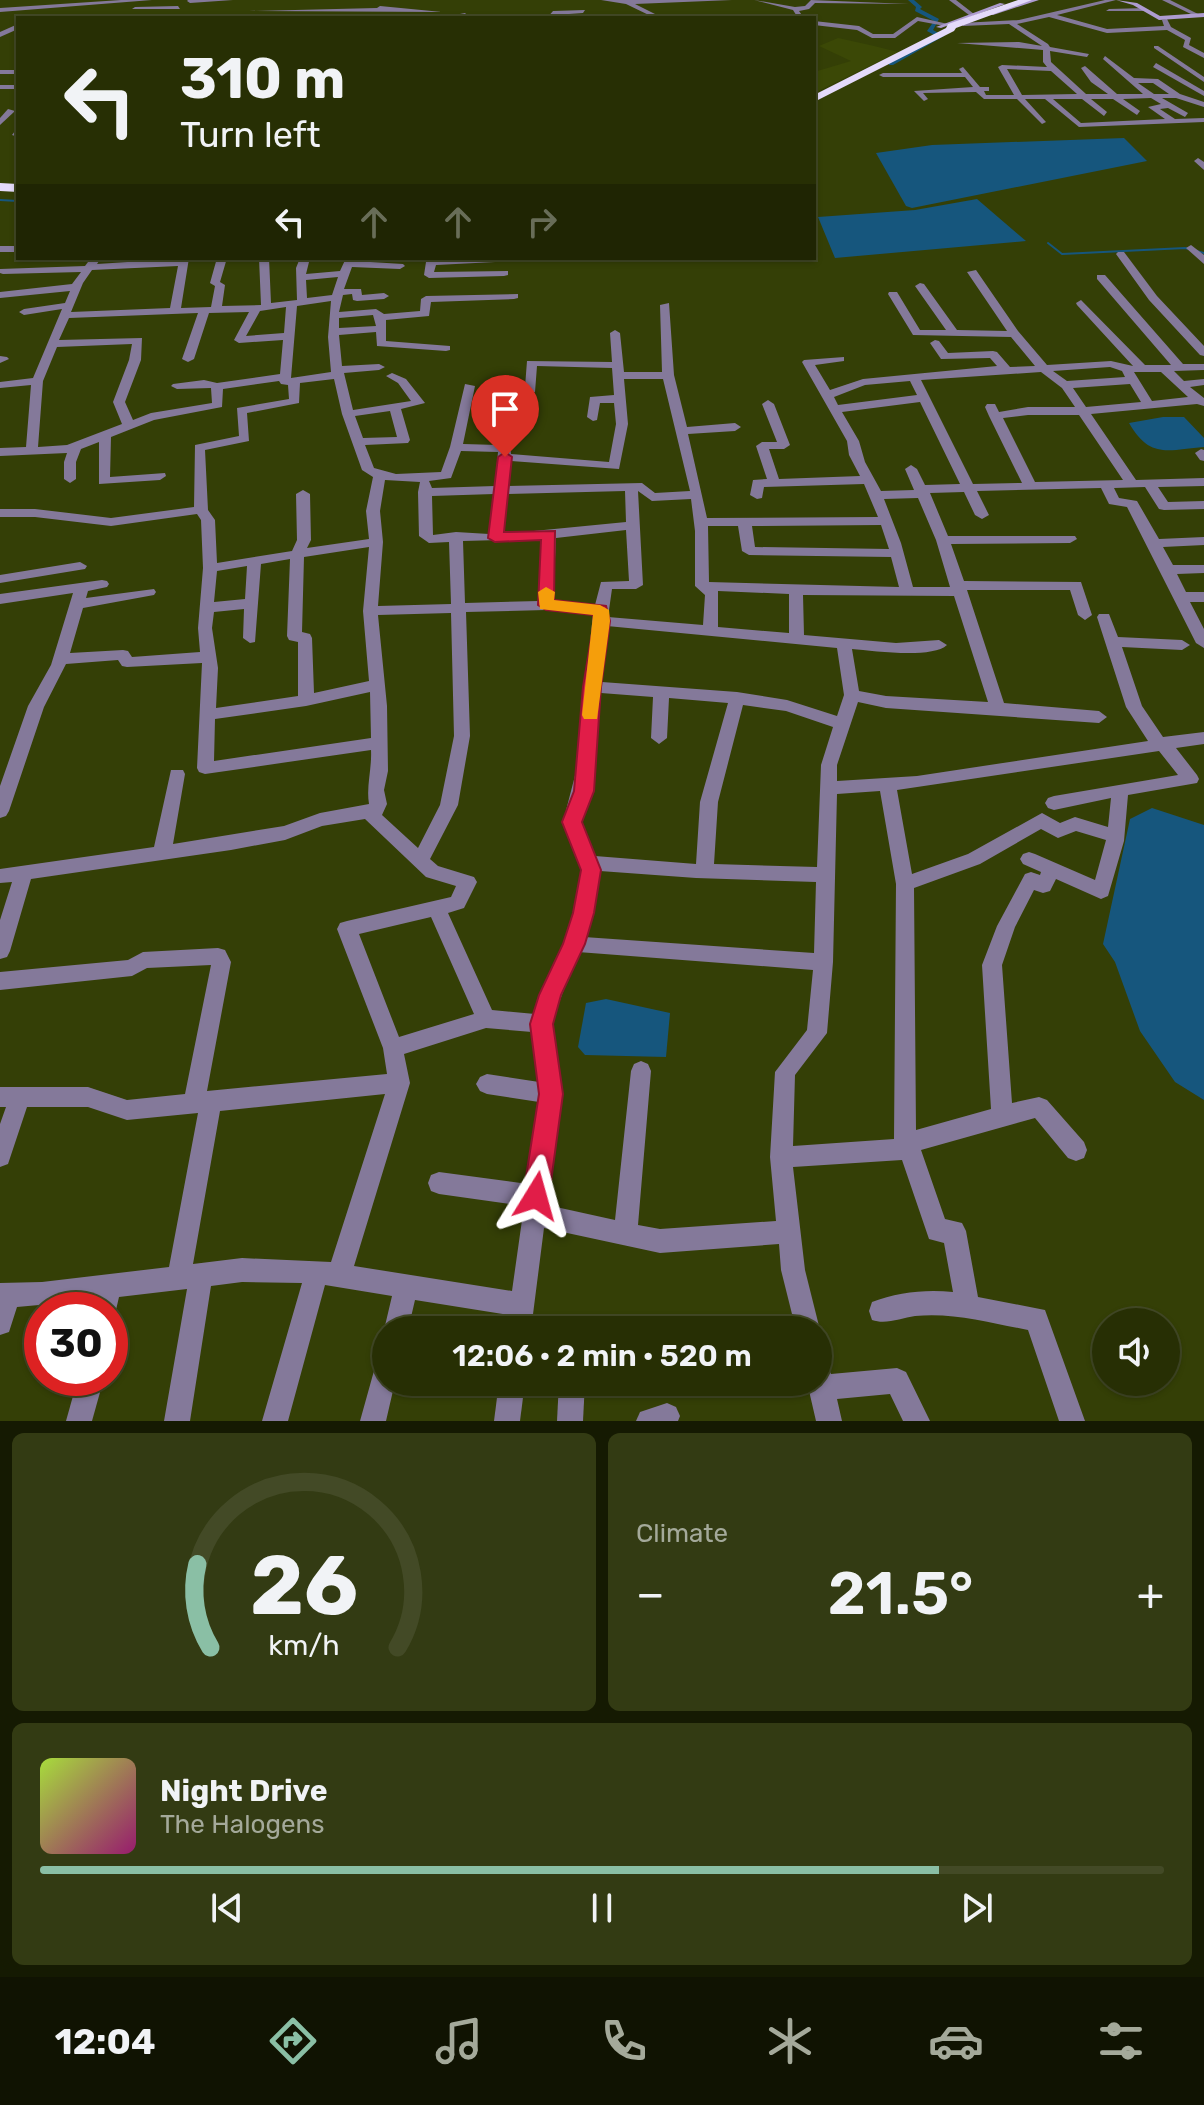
<!DOCTYPE html>
<html lang="en">
<head>
<meta charset="utf-8">
<style>
  :root { --surface:#272f04; --page:#333b13; --text:#f1f3f6; --muted:#a4a99a; --line:#434a26; --accent:#8abfa5 }
  body { margin:0; font-family:Rubik,sans-serif; background:var(--page); color:var(--text); height:100vh; display:flex; flex-direction:column; font-size:30px; white-space:nowrap }
  * { box-sizing:border-box; margin:0 }
  p { font-size:26px; color:var(--muted) }
  .icon { flex:none; width:44px; height:44px; fill:none; stroke:currentColor; stroke-width:2; stroke-linecap:round; stroke-linejoin:round }
  .map { position:relative; height:1421px; overflow:hidden }
  .panel { display:flex; flex-direction:column; gap:12px; padding:12px; background:#151a02; flex:1 }
  .panel>* { flex:none }
  .top-card { position:absolute; left:16px; top:16px; width:800px; height:244px; border-radius:0px; box-shadow:0 2px 6px #0004,0 0 0 2px var(--line); background:#272f04; color:var(--text); overflow:hidden }
  .tools { position:absolute; left:1092px; top:1308px; display:grid; gap:16px }
  .tools a { display:grid; place-items:center; width:88px; height:88px; border-radius:50%; background:var(--surface); box-shadow:0 2px 6px #0004,0 0 0 2px var(--line); font-size:40px }
  .speed { position:absolute; left:24px; top:1292px; display:flex; gap:16px; font-size:40px; font-weight:700; text-align:center }
  .speed>* { display:grid; place-content:center; width:104px; height:104px; border-radius:50%; background:var(--surface); box-shadow:0 2px 6px #0004,0 0 0 2px var(--line); line-height:1 }
  .speed .limit { border:12px solid #d22; background:#fff; color:#111 }
  .pin { position:absolute; display:grid; place-items:center; width:68px; height:68px; color:#fff; margin:-82px -34px; border-radius:50% 50% 50% 0; rotate:-45deg; box-shadow:0 0 8px #0007 }
  .pin .icon { rotate:45deg }
  .me { position:absolute; width:88px; margin:-44px; rotate:8deg; stroke-linejoin:round; filter:drop-shadow(0 0 6px #0008) }
  .turn { display:flex; align-items:center; gap:28px; height:168px; padding:0 32px; font-size:36px }
  .turn .icon { width:104px; height:104px; stroke-width:2.5 }
  .turn b { display:block; font-size:56px; line-height:68px }
  .lanes { display:flex; align-items:center; height:76px; padding:0 32px; background:#0003; justify-content:center; gap:40px; direction:ltr }
  .lanes .off { opacity:.35 }
  .big { font-size:60px; font-weight:600; line-height:1.1 }
  .panel .widget { flex:1; display:flex; flex-direction:column; justify-content:center; gap:12px; min-width:0; padding:0 28px; border-radius:12px; background:var(--page) }
  .panel .dial { align-items:center; gap:0 }
  .dial svg { height:208px; overflow:visible; fill:none; stroke:var(--line); stroke-width:7; stroke-linecap:round; text-anchor:middle }
  .dial text { fill:var(--text); stroke:none }
  .song { display:flex; align-items:center; gap:24px }
  .cover { width:96px; height:96px; border-radius:12px; background:linear-gradient(135deg,hsl(80 70% 55%),hsl(320 70% 35%)) }
  .played { height:8px; border-radius:4px; background:linear-gradient(90deg,var(--accent) 80%,var(--line) 80%) }
  .keys { display:flex; justify-content:space-around; direction:ltr }
  .heat { display:flex; justify-content:space-between; align-items:center; font-size:44px; direction:ltr }
  .panel .tiles { flex:1; display:grid; gap:12px; grid-template-columns:1fr 1fr }
  .widget:last-child { grid-column:span 2 }
  .trip { position:absolute; left:372px; top:1316px; width:460px; height:80px; border-radius:40px; background:var(--surface); box-shadow:0 2px 6px #0004,0 0 0 2px var(--line); font-weight:600; line-height:80px; text-align:center }
  .dock { display:flex; height:128px; justify-content:space-around; align-items:center; background:#101302; color:var(--muted) }
  .dock .icon { width:56px; height:56px }
  .dock .current { color:var(--accent) }
  .dock b { font-size:36px; color:var(--text) }
  .map>svg:first-child { display:block }
  .built { fill:#3b4806 }
  .water { fill:#16567d }
  .lines { fill:none; stroke-linecap:round; stroke-linejoin:round }
  .stream { stroke:#16567d; stroke-width:2 }
  .canal { fill:#16567d; fill-rule:evenodd }
  .street { fill:#84799a; fill-rule:evenodd }
  .secondary { fill:#ae9cd0; fill-rule:evenodd }
  .highway { fill:#e4dafa; fill-rule:evenodd }
  .route { fill:#e11d48; stroke:#92132f; stroke-width:2 }
  .slow { fill:#f59e0b }
</style>
</head>
<body>
<div class="map">
<svg width="1204" height="1421" viewBox="0 0 1204 1421">
  <rect width="100%" height="100%" fill="#343f06"/>
  <polygon class="built" points="838,38 874,46 898,52 814,93 814,72 851,61 819,46"/>
  <g class="water">
    <polygon points="1124,138 1147,161 912,208 906,206 876,153 932,145"/>
    <polygon points="977,199 1026,241 835,258 818,217 915,210"/>
    <path d="M1163,417H1184L1204,438V447C1167,450 1150,459 1129,423Z"/>
    <polygon points="1152,808 1204,825 1204,1100 1175,1082 1140,1031 1115,962 1103,944 1130,819"/>
    <polygon points="606,999 670,1013 666,1057 585,1055 578,1047 586,1003"/>
  </g>
  <g class="lines">
    <g class="stream">
      <polyline points="0,200 18,201"/>
      <polyline points="1048,243 1062,254 1185,248 1204,253"/>
    </g>
    <polygon class="canal" points="908,0 914,0 922,7 920,9 939,19 933,30 944,36 893,65 889,65 889,63 936,36 927,31 934,21 915,11 916,7"/>
    <g class="street">
      <polygon points="121,0 152,0 0,12 0,8"/>
      <polygon points="233,0 190,3 187,1 188,0"/>
      <polygon points="601,0 732,0 635,4 663,18 655,18 626,4"/>
      <polygon points="754,0 795,7 805,6 811,0 909,4 815,3 809,9 799,11 804,18 798,18 793,10"/>
      <polygon points="949,0 956,0 974,14 969,15"/>
      <path d="M1105,0H1116L1057,15L1107,29L1164,26L1162,20L1167,19L1171,27L1191,38L1189,45L1204,53V58L1183,47L1185,40L1167,30L1107,33L1049,17L1017,24L1048,44L1050,47L1089,54L1087,57L1050,51L1051,62L1086,94H1108L1091,82L1081,68L1085,66L1117,94H1143L1103,59L1105,56L1134,78L1158,79L1180,94L1204,102V107L1176,98H1162L1188,113L1185,117L1168,108L1160,109L1175,119L1204,118V122L1079,127L1045,99H1025L1046,122L1042,124L1017,99H984L976,92L923,93L928,99L924,101L914,91L973,87L965,77H883L879,75L883,73H962L959,69L963,67L980,87H989V91H984L986,95H1014L998,67L1002,65L1047,67L1043,62V50L957,43L1019,42L1042,46L1009,24L963,26L961,23L1019,20ZM1007,69L1051,71L1077,94L1022,95ZM1138,83H1153L1169,94H1154ZM1151,98L1161,104L1148,107L1165,119L1081,123L1053,99H1082L1104,116L1107,112L1091,99H1113L1137,115L1140,111L1123,99Z"/>
      <polygon points="1162,0 1170,0 1200,15 1195,16"/>
      <polygon points="178,6 180,9 132,9 135,7"/>
      <polygon points="380,6 442,12 249,11 377,8"/>
      <polygon points="1146,8 1144,11 1106,11 1109,9"/>
      <polygon points="585,10 583,13 555,15 553,18 547,18 553,11"/>
      <polygon points="465,13 470,18 440,18"/>
      <polygon points="917,17 948,24 945,26 918,21 895,38 872,38 857,30 814,25 814,21 859,26 873,34 893,34"/>
      <polygon points="18,24 18,29 0,37 0,32"/>
      <polygon points="1154,46 1158,46 1204,77 1204,82 1154,48"/>
      <polygon points="1156,63 1204,91 1204,96 1153,67"/>
      <rect x="0" y="70" width="18" height="4"/>
      <polygon points="0,85 17,85 18,89 0,89"/>
      <polygon points="8,109 15,111 0,125 0,118"/>
      <polygon points="15,131 18,131 18,137 12,135"/>
      <polygon points="1198,158 1204,162 1204,170 1194,161"/>
      <polygon points="1191,245 1204,255 1204,264 1186,248"/>
      <rect x="0" y="246" width="18" height="6"/>
      <polygon points="1118,252 1124,252 1157,296 1204,346 1204,356 1200,355 1149,300 1116,254"/>
      <path d="M91,258H101L97,264L189,258L181,308L211,307L215,286L210,283L217,258H227L220,282L225,285L222,306L261,305L259,258H269L271,303L297,300L296,268L300,258H310L306,274L340,271L346,258H356L354,261L403,264L405,266L400,269L352,267L344,289H361L362,295L384,293L389,296L384,299L357,301L353,300L352,294L343,295L339,312L376,309L384,314L420,311L421,299L426,296L518,294V298L514,299L431,302L429,316L386,320V341L450,346V350L446,351L377,346L376,332L339,335L342,366L379,364L385,367L379,370L344,373L353,410L411,401L398,383L386,376L392,373L406,379L425,403L401,409L410,440L408,443L365,445L374,468L396,474L441,472L450,447L465,384L475,386L463,444L498,445L493,392L499,389L525,387L527,361L612,362L610,333L615,330L620,333L624,372H662L660,305L669,303L674,375L687,427L735,423L741,427L735,431L688,434L707,518L878,517L864,484L764,487L762,498L757,499L750,495L753,480L767,479L756,446L762,442H777L762,404L768,400L774,404L790,445L784,449H769L779,479L860,476L849,455L847,441L802,362L804,360L844,357V361L815,365L830,390L863,379L997,366L990,358L941,359L930,343L935,340L939,341L948,353L993,351L997,352L1010,367L1035,366L1011,337L913,335L888,294L889,292H897L920,330H946L915,286L920,283L924,284L957,330L1007,331L967,272L976,270L1018,331L1047,365L1111,361L1133,366L1077,305L1076,303L1081,300L1145,365H1171L1097,279V275H1105L1183,364H1204V370L1174,371L1184,381L1204,379V385L1190,387L1204,398V406L1197,404L1091,414L1136,480L1204,478V486L1158,487L1168,502L1204,501V509L1164,510L1159,509L1145,487L1114,488L1119,498L1137,501L1159,539L1204,537V545L1163,547L1173,565H1204V573L1177,574L1186,592H1204V602H1190L1204,629V648L1196,643L1127,507L1109,504L1101,488L977,491L989,515L982,519L975,515L964,492L930,493L948,536H1075L1077,539L1070,543L951,544L964,581L1081,582L1092,615L1085,620L1078,615L1070,590H967L1004,703L1099,711L1107,717L1099,723L886,708L858,702L837,765V781L917,776L1148,741L1126,707L1097,617L1099,614H1109L1118,637L1182,640L1190,645L1182,650L1122,647L1142,706L1163,737L1204,732V744L1176,748L1197,775L1199,779L1197,783L1128,795L1124,841L1108,896L1101,899L1056,879L1050,891L1043,893L1034,890L1015,927L1002,965L1012,1103L1039,1097L1047,1100L1084,1142L1087,1150L1084,1158L1076,1161L1068,1158L1035,1118L921,1150L945,1219L962,1223L966,1231L978,1297L1045,1310L1085,1421H1059L1028,1330C991,1323 953,1312 915,1316C901,1318 886,1325 872,1320L869,1311L872,1302C897,1292 927,1289 953,1292L944,1243L929,1239L902,1160L793,1167L805,1270L820,1330L818,1335V1330H796L781,1270L779,1244L660,1253L544,1228L531,1330H507L509,1315L415,1300L408,1330H386V1335L384,1330L392,1296L325,1285L288,1421H262L302,1283L242,1282L211,1286L190,1421H164L187,1289L119,1297L116,1310L110,1320V1310H92L94,1300L17,1307L9,1332L0,1335V1283L42,1282L169,1267L198,1113L127,1120L88,1107H27L8,1164L0,1167V1124L6,1107H0V1087H88L127,1100L185,1094L211,965L147,968L132,976L0,990V972L128,960L143,952L218,948L225,950L231,962L207,1091L387,1074L383,1048L337,929L340,923L347,921L451,897L456,886L426,877L365,819L322,826L285,840L231,850L31,879L10,951L7,957L0,959V920L12,882L0,883V869L154,847L171,770H183L185,774L173,844L284,826L320,813L369,804C366,786 372,769 371,750L205,774L199,772L197,768L202,663L127,667L122,666L118,660L66,664L44,707L9,811L6,816L0,818V786L28,706L51,665L73,593L0,604V594L102,580L107,581L109,584L107,587L88,591L86,598L154,589L156,592L154,595L83,608L70,653L123,650L128,651L132,657L200,652L198,628L203,568L201,520L197,514L111,526L35,517H0V509H35L111,518L194,507L195,445L239,436L237,408L289,399L288,385L281,384L279,381L223,389L222,407L154,420L111,437L110,477L165,473L166,476L160,480L99,484V442L81,449L76,462V479L70,483L64,479V462L67,453L0,456V448L26,447L31,385L0,388V382L33,378L62,309L24,315L19,312L24,309L65,303L70,291L0,298V292L72,284L81,272L3,274L0,273V269L85,266ZM178,266L170,308L71,312L83,283L92,270ZM338,277L332,295L307,298L306,280ZM331,301L328,337L331,372L291,378L297,306ZM286,307L284,333L246,336L260,311ZM249,312L234,340L239,343L283,340L280,374L217,383L204,380L173,384L171,386L177,389L211,388L212,403L151,413L133,420L125,402L141,360L142,338L59,340L69,318L198,313L182,359L188,362L194,359L209,313ZM373,315L376,326L339,328V318ZM132,344L129,360L113,402L122,424L67,445L38,447L43,381L57,347ZM537,366L612,368L614,395L590,397L587,417L593,421L597,420L600,403H614L616,424L609,462L511,454L505,395L535,392ZM1110,367L1122,371L1125,377L1067,381L1053,371ZM1041,372L1062,388L1075,407H1028L999,412L995,404H987L985,407L989,416L1022,483L973,484L921,380ZM1134,372H1161L1188,397L1152,401ZM334,379L342,414L362,470L373,477L366,511L369,539L307,548L311,540L310,494L303,490L296,494L297,540L292,551L217,563L215,520L208,510L205,450L249,441L247,413L299,403L300,383ZM624,379H663L690,491L655,493L642,483L508,486L511,461L619,469L628,424ZM910,381L917,395L838,405L834,397L865,385ZM1130,384L1141,402L1086,407L1073,388ZM920,402L960,484L925,485L917,469L911,465L905,469L914,490L881,491L865,462L859,441L842,412ZM390,411L397,437L363,438L355,416ZM1028,415H1079L1123,480L1035,482L1003,418ZM461,451L498,452L495,486L432,488L429,481L451,478ZM385,480L420,482L418,492L419,536L429,543L449,542L451,604L378,606L383,542L380,511ZM625,491L626,522L502,534L507,494ZM638,491L652,501L691,499L695,531V586L705,595L703,625L608,617L612,589H636L643,585ZM494,494L489,534L456,532L433,535L432,496ZM918,498L936,540L950,587H913L901,543L884,499ZM881,525L889,549L755,547L752,526ZM708,526H738L742,551L749,555L891,557L899,587L709,582ZM626,530L629,581L601,582L595,605L553,601L556,538ZM542,539L539,601L465,603L463,541ZM369,547L363,611L369,681L314,693L312,638L310,634L302,632L304,557ZM290,559L287,636L289,640L298,642V696L216,708L218,668L212,628L214,612L244,609L243,638L250,643L255,642L261,564ZM247,566L245,599L214,602L217,571ZM718,591L789,594V633L718,627ZM803,595L954,596L988,702L886,696L859,691L852,649C874,651 932,659 947,645L939,640L896,643L804,635ZM546,610L593,614L578,764L563,822L582,870L575,913L535,1014L492,1010L448,913L464,908L477,882L474,877L438,866L430,859L458,805L470,736L466,612ZM451,613L454,736L440,805L418,848L382,815L387,804L384,790L388,771L387,706L378,615ZM607,626L837,648L844,695L837,716L787,700L737,692L602,682ZM370,692L371,738L214,761L215,719L306,706ZM601,693L653,697L651,738L659,744L667,738L669,698L728,703L700,802L696,864L595,856L581,822L595,764ZM743,705L786,711L833,727L821,765L817,867L714,864L718,802ZM1159,751L1178,775L1054,796L1048,798L1045,803L1048,808L1054,810L1111,798L1108,827L1075,817L1060,823L1042,813L968,854L912,874L897,790ZM880,791L896,884L894,1139L793,1146L795,1075L827,1033L833,962L837,794ZM1041,829L1058,838L1076,831L1106,840L1095,880L1035,854L1029,852L1023,854L1020,859L1023,864L1041,872L1040,875L1031,872L1025,874L997,926L982,965L991,1109L916,1130L914,888L980,864ZM600,871L696,878L816,882L814,953L584,937L593,913ZM431,917L474,1014L399,1037L359,934ZM578,952L813,970L807,1030L775,1072L770,1157L776,1221L660,1229L638,1225L651,1071L648,1064L641,1061L634,1064L631,1071L615,1220L547,1205L562,1094L551,1024ZM486,1028L532,1032L539,1082L487,1074L480,1077L476,1084L480,1091L487,1094L539,1102L528,1184L439,1172L431,1175L428,1183L431,1191L439,1194L524,1206L512,1291L354,1266L410,1083L404,1054ZM385,1094L331,1262L242,1258L193,1264L220,1111Z"/>
      <polygon points="521,258 516,261 436,265 434,272 508,271 508,275 504,276 429,278 424,275 426,262 431,259"/>
      <polygon points="626,258 639,258 634,261"/>
      <polygon points="0,356 7,357 9,359 0,363"/>
      <polygon points="1201,449 1204,450 1204,461 1200,460 1195,453"/>
      <polygon points="80,562 87,566 85,569 0,583 0,575"/>
      <polygon points="386,1356 386,1382 395,1382 386,1421 360,1421 377,1360"/>
      <polygon points="818,1361 827,1365 831,1374 897,1368 906,1372 930,1421 903,1421 890,1394 837,1399 842,1421 816,1421 807,1382 818,1382"/>
      <polygon points="78,1378 104,1378 92,1421 66,1421"/>
      <polygon points="499,1382 525,1382 520,1421 494,1421"/>
      <polygon points="559,1382 585,1382 583,1421 557,1421"/>
      <polygon points="667,1403 676,1407 680,1416 678,1421 636,1421 640,1412"/>
    </g>
    <g class="secondary">
      <polygon points="1030,0 1039,0 993,15 988,14"/>
      <polygon points="1116,0 1137,3 1160,16 1204,13 1204,17 1159,20 1133,5"/>
      <polygon points="1000,3 1005,4 941,28 936,27"/>
    </g>
    <g class="highway">
      <polygon points="1018,0 1032,0 956,28 954,31 814,102 814,95 946,28 948,24"/>
      <polygon points="0,183 18,184 18,192 0,191"/>
    </g>
  </g>
  <polygon class="route" points="505,452 512,457 504,532 555,531 554,600 606,606 610,621 601,687 594,791 582,822 601,870 594,913 585,944 561,995 553,1024 563,1094 549,1196 545,1205 536,1209 526,1205 523,1196 539,1094 530,1024 539,995 563,944 573,913 581,870 562,822 574,791 583,687 594,621 593,615 546,610 538,605 541,540 495,542 488,538 498,457"/>
  <polygon class="slow" points="546,587 555,592 554,600 600,605 609,610 610,621 597,719 584,719 582,715 593,615 540,609 538,592"/>
</svg>
<div class="tools">
<a><svg class="icon" aria-label="sound" viewBox="0 0 24 24"><path d="M4 9h4l5-4v14l-5-4H4zM17 9q2 3 0 6"/></svg></a>
</div>
<div class="speed"><div class="limit">30</div></div>
<div class="pin" style="left:505px;top:457px;background:#d93025"><svg class="icon" aria-label="arrive" viewBox="0 0 24 24"><path d="M6 21V4h12l-3 4 3 4H6"/></svg></div>
<svg class="me" style="left:536px;top:1196px" viewBox="-20 -20 40 40"><path d="M0-17L14 15 0 8-14 15z" fill="#e11d48" stroke="#fff" stroke-width="4"/></svg>
<div class="trip">12:06 · 2 min · 520 m</div>
<div class="top-card">
<div class="turn"><svg class="icon" aria-label="left" viewBox="0 0 24 24"><path d="M17 20v-9H6M10 6l-5 5 5 5"/></svg><div><b>310 m</b>Turn left</div></div>
<div class="lanes"><svg class="icon" aria-label="left" viewBox="0 0 24 24"><path d="M17 20v-9H6M10 6l-5 5 5 5"/></svg><svg class="icon off" aria-label="ahead" viewBox="0 0 24 24"><path d="M12 20V5M6 11l6-6 6 6"/></svg><svg class="icon off" aria-label="ahead" viewBox="0 0 24 24"><path d="M12 20V5M6 11l6-6 6 6"/></svg><svg class="icon off" aria-label="right" viewBox="0 0 24 24"><path d="M7 20v-9h11M14 6l5 5-5 5"/></svg></div>
</div>
</div>
<section class="panel">
<div class="tiles">
<div class="widget dial"><svg viewBox="0 0 100 80">
<path d="M14 69A42 42 0 1 1 86 69"/>
<path d="M14 69A42 42 0 0 1 9 37" stroke="#8abfa5"/>
<text x="50" y="56" font-size="32" font-weight="700">26</text>
<text x="50" y="72" font-size="11">km/h</text>
</svg></div>
<div class="widget"><p>Climate</p>
<div class="heat"><a>−</a><b class="big">21.5°</b><a>+</a></div>
</div>
<div class="widget">
<div class="song"><i class="cover"></i><div><b>Night Drive</b><p>The Halogens</p></div></div>
<div class="played"></div>
<div class="keys"><svg class="icon" aria-label="previous" viewBox="0 0 24 24"><path d="M18 5L8 12l10 7zM5 5v14"/></svg><svg class="icon" aria-label="pause" viewBox="0 0 24 24"><path d="M8 5v14M16 5v14"/></svg><svg class="icon" aria-label="next" viewBox="0 0 24 24"><path d="M6 5l10 7-10 7zM19 5v14"/></svg></div>
</div>
</div>
</section>
<nav class="dock">
<b>12:04</b>
<svg class="icon current" aria-label="directions" viewBox="0 0 24 24"><path d="M12 3l9 9-9 9-9-9zM9 14v-3h6M13 9l2 2-2 2"/></svg>
<svg class="icon" aria-label="music" viewBox="0 0 24 24"><path d="M9 18V5l10-2v13"/><circle cx="6" cy="18" r="3"/><circle cx="16" cy="16" r="3"/></svg>
<svg class="icon" aria-label="phone" viewBox="0 0 24 24"><path d="M5 4h4l2 5-3 2q2 4 5 5l2-3 5 2v4C11 20 4 13 5 4z"/></svg>
<svg class="icon" aria-label="climate" viewBox="0 0 24 24"><path d="M12 3v18M4 7l16 10M4 17L20 7"/></svg>
<svg class="icon" aria-label="car" viewBox="0 0 24 24"><path d="M5 17H2v-5l4-1 3-4h7l3 4 3 1v5h-3M9 17h6M6 11h13"/><circle cx="7" cy="17" r="2"/><circle cx="17" cy="17" r="2"/></svg>
<svg class="icon" aria-label="filters" viewBox="0 0 24 24"><path d="M4 7h16M4 17h16"/><circle cx="9" cy="7" r="2"/><circle cx="15" cy="17" r="2"/></svg>
</nav>
</body>
</html>
